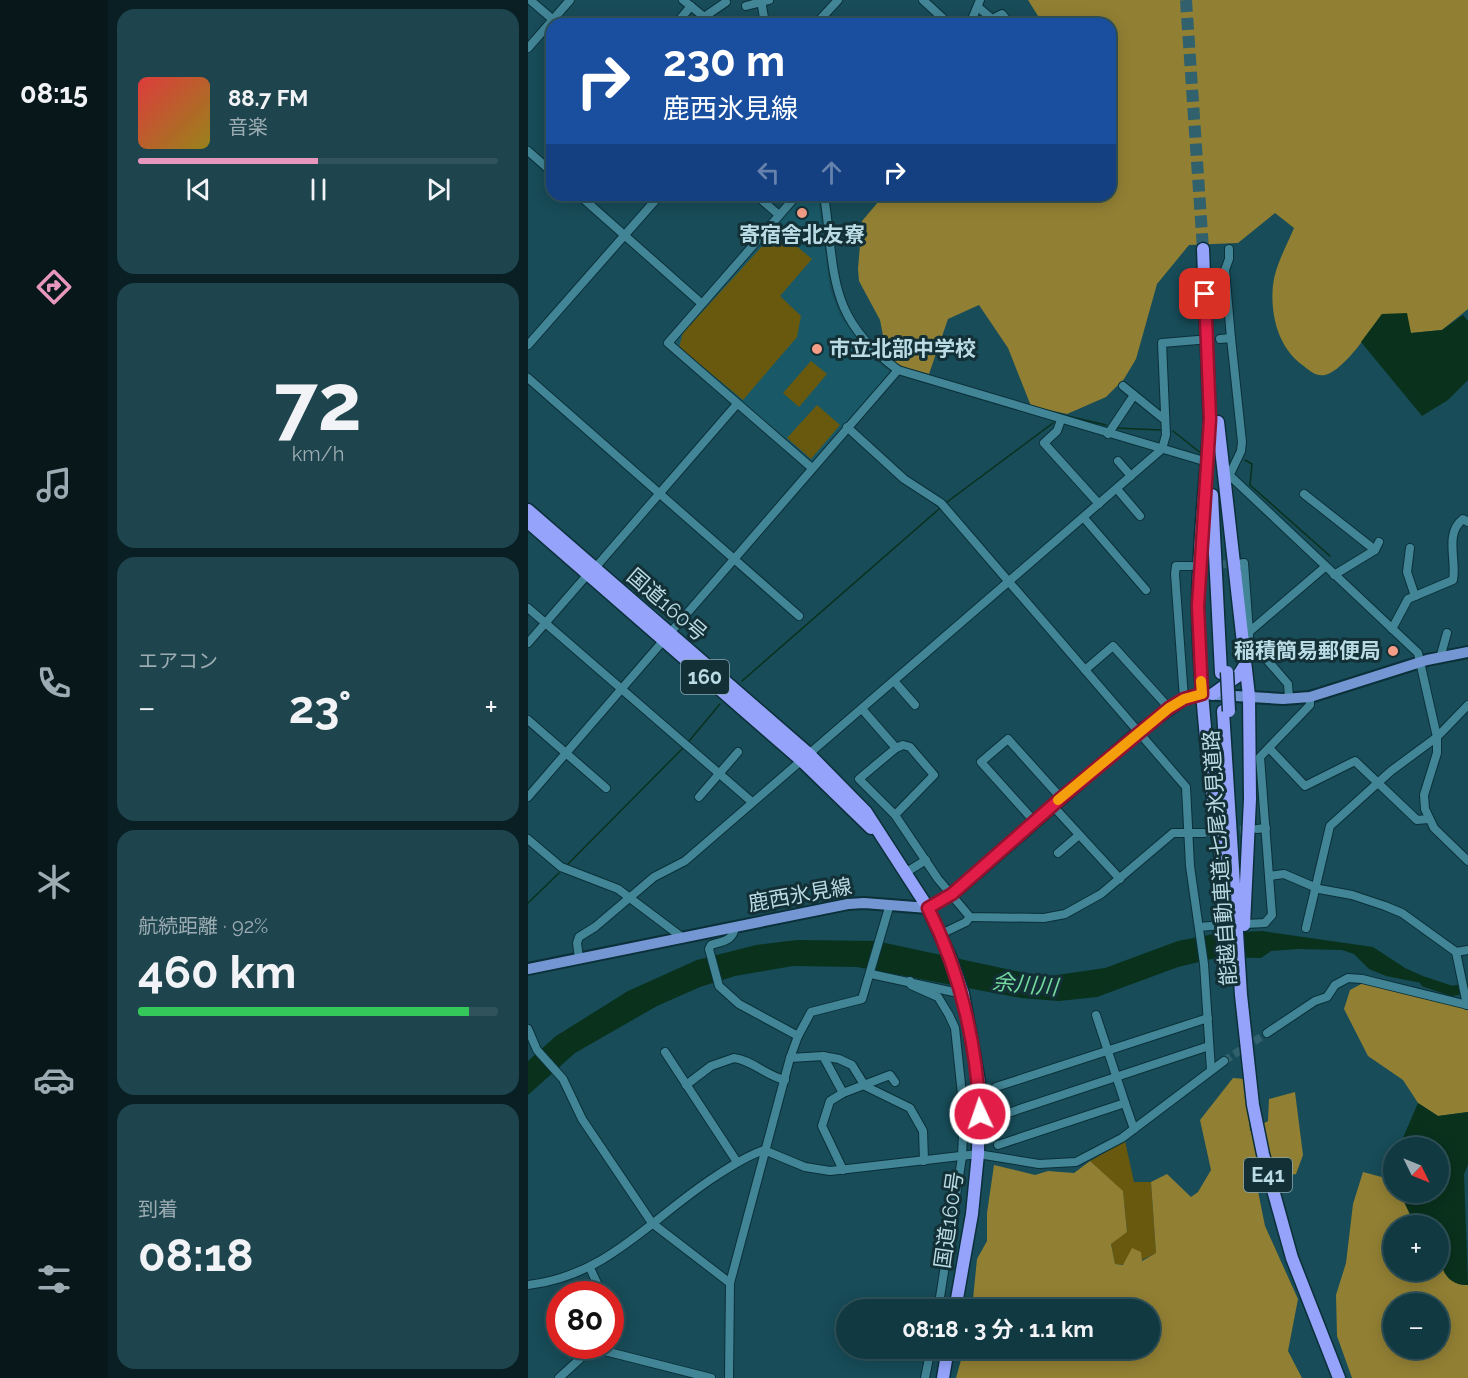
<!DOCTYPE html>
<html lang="ja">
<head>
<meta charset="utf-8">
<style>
  :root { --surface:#113942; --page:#1e444d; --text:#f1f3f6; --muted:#9cacb2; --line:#30535b; --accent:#e797bd }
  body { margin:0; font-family:Raleway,"Noto Sans JP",sans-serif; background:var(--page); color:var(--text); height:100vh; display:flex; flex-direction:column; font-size:22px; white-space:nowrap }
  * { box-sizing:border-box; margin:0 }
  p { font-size:20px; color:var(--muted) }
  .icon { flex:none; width:33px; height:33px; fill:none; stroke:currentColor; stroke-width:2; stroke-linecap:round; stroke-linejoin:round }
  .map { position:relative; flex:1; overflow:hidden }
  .panel { display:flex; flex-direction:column; gap:9px; padding:9px; background:#091f24; width:420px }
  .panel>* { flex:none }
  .banner { position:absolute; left:18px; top:18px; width:570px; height:183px; border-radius:18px; box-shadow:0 3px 15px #0003,0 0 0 2px var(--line); background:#1a4fa0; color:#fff; overflow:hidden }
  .needle { width:39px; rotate:133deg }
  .fabs { position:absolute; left:855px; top:1137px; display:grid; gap:12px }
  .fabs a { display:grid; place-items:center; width:66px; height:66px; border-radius:50%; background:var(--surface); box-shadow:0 3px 15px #0003,0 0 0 2px var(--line); font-size:30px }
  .speed { position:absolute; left:18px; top:1281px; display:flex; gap:12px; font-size:30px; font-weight:700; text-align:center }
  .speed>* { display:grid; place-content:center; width:78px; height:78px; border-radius:50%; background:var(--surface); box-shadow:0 3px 15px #0003,0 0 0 2px var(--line); line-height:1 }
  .speed .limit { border:9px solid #d22; background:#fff; color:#111 }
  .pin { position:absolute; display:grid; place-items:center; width:51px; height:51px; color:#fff; margin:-26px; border-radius:12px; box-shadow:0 3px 9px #0006 }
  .me { position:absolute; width:66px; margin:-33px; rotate:357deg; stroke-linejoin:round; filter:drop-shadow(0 0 4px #0008) }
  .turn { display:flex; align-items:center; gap:21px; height:126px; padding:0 18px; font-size:27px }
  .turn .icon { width:78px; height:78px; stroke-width:2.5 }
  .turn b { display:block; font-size:42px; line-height:51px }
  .lanes { display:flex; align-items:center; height:57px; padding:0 18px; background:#0003; justify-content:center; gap:30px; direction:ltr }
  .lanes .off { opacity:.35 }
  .big { font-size:45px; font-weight:700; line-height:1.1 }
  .panel .tile { flex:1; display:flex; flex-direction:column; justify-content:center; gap:9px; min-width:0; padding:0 21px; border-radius:18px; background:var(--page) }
  .panel .dial { align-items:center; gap:0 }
  .dial b { font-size:78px; line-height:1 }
  .song { display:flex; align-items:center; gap:18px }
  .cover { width:72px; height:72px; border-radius:9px; background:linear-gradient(135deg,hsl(0 70% 55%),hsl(50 70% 35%)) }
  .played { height:6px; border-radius:3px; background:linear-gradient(90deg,var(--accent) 50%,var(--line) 50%) }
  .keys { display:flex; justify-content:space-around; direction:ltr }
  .heat { display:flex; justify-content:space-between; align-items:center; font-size:33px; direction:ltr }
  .charge { height:9px; border-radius:4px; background:linear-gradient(90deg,#34c759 92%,var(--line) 0) }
  .trip { position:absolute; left:308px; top:1299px; width:324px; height:60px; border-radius:30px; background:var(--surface); box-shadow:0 3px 15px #0003,0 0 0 2px var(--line); font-weight:700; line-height:60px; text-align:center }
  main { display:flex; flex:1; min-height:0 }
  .menu { display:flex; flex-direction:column; width:108px; justify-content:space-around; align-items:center; background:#07171a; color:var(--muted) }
  .menu .icon { width:42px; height:42px }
  .menu .current { color:var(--accent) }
  .menu b { font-size:27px; color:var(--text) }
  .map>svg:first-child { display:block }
  .built { fill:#195866 }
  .green { fill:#69590f }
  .forest { fill:#917f33; fill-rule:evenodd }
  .water { fill:#09311c }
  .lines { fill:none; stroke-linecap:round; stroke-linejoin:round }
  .stream { stroke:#09311c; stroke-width:1.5 }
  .river { stroke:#09311c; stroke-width:10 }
  .minor-tunnel { stroke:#30616d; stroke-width:8; stroke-dasharray:8 4; stroke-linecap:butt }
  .highway-tunnel { stroke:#30616d; stroke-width:12; stroke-dasharray:12 6; stroke-linecap:butt }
  .minor-casing { stroke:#0b3039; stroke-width:10 }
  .major-casing { stroke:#0b3039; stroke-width:14 }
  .highway-casing { stroke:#0b3039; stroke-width:15 }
  .minor { stroke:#428596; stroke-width:8 }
  .major { stroke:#7497d3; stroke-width:10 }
  .highway { stroke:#95a3fb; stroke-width:12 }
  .highway-bridge-casing { stroke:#0b3039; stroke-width:15; stroke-linecap:butt }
  .highway-bridge { stroke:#95a3fb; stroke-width:12 }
  .route-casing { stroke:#92132f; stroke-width:15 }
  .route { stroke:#e11d48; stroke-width:10 }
  .slow { stroke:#f59e0b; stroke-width:10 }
  .poi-dot { fill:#f49e87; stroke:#133036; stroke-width:2 }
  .labels { text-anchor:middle; stroke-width:6; stroke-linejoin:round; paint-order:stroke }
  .shield { fill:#133036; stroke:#89a8b0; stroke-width:1.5 }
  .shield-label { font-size:20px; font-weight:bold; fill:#bbdbe4 }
  .poi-label { font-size:21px; font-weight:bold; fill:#bbdbe4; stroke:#133036 }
  .street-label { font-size:21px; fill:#bbdbe4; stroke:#133036 }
  .water-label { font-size:22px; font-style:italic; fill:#74d99d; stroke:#133036 }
</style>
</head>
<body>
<main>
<nav class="menu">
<b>08:15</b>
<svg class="icon current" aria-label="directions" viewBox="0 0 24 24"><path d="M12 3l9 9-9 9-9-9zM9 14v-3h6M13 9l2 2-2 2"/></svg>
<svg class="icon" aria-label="music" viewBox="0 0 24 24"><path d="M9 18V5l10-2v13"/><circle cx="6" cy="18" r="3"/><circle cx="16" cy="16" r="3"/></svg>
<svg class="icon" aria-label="phone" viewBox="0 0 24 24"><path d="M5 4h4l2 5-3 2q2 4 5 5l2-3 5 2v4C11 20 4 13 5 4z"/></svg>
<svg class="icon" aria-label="climate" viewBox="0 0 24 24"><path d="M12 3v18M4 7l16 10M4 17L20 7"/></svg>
<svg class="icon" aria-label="car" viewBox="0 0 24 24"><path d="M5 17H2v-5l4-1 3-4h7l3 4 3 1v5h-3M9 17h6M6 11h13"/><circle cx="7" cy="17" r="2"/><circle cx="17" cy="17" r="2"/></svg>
<svg class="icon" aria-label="filters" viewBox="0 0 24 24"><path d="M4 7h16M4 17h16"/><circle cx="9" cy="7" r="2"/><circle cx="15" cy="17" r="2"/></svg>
</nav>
<section class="panel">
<div class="tile">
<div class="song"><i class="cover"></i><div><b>88.7 FM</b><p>音楽</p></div></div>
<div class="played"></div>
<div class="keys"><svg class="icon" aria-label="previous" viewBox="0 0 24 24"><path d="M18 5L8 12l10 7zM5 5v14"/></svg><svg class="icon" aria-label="pause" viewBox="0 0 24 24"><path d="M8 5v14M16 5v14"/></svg><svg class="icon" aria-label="next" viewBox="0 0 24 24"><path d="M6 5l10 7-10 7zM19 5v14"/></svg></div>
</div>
<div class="tile dial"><b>72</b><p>km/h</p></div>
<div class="tile"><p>エアコン</p>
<div class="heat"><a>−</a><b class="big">23°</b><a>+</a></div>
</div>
<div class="tile"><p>航続距離 · 92%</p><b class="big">460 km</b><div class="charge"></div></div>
<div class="tile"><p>到着</p><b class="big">08:18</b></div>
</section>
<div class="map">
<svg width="940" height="1378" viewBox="0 0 940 1378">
  <rect width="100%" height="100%" fill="#174c58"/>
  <polygon class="built" points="273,195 290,195 302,289 312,315 338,352 363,373 284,464 144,343"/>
  <g class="green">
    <polygon points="249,230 284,259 252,296 273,316 269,337 215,400 151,347 155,333"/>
    <polygon points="283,361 299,374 271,407 255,393"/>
    <polygon points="289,405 312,425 283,459 259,438"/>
    <path d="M597,1141L606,1182H623L628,1253C615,1260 602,1266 587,1264L583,1244L599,1231L595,1192L562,1161Z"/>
  </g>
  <g class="forest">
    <path d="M500,0H940V309L914,330L883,333L854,314C842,330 817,370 797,375C787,377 780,369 773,364C750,346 742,314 745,285C747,266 759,245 766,228L747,213L710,243L661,245L629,284L608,359L596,379L578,397L539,414L503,406L480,348L451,305L420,319L401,374L375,367L359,356L352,320L331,281L330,269L334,221L351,201L364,195H582V24H515Z"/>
    <polygon points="835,983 940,1009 940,1112 910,1116 890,1103 875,1080 840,1056 816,1009 822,990"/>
    <polygon points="705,1078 718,1079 722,1131 740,1121 741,1099 767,1092 775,1155 768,1174 728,1181 737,1226 770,1299 760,1351 774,1378 428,1378 436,1349 621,1348 621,1310 444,1309 449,1259 459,1241 459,1213 466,1165 507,1175 520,1171 546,1173 562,1161 595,1191 599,1232 583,1244 587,1264 595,1265 604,1248 613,1252 614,1261 628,1253 623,1182 639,1174 663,1197 670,1192 683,1170 672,1120"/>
    <path d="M835,1172L865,1180L866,1192L872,1193L887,1225L866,1226V1270H910L911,1263C919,1274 924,1286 940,1285V1378H824L809,1336L808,1295L818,1263L825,1204ZM866,1304H910V1348H866Z"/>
  </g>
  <g class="water">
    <polygon points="879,313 883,333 914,330 935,315 940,321 940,380 920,400 894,416 833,342 854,314"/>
    <polygon points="734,931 845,947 877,968 924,989 858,976 841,969 826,954 814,950 770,949 743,951 733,958 692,957 650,967 569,997 531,1001 493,998 329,967 265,966 207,976 172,987 129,1006 47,1053 0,1095 0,1061 28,1036 100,991 169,960 228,945 269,940 348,941 497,973 522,976 577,968 650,941 691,933"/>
    <path d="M890,1103L910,1116L940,1112V1165L936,1174L940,1285C908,1286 910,1248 910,1226L887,1225L872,1193L910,1192V1148L871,1147Z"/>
  </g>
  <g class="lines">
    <g class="stream">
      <polyline points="531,414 578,425"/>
      <polyline points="587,428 633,430"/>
      <polyline points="645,431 674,454"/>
      <polyline points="717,460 724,464 722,485 802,556"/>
      <polyline points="419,502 525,423"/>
      <polyline points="214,681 411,509"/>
      <polyline points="161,741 192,704"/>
      <polyline points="39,865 155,748"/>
      <polyline points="0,903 31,873"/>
    </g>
    <polyline class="river" points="897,982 924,991 940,988"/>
    <g class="minor-tunnel">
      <polyline points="667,565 709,564"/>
      <polyline points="676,833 724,829"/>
      <polyline points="696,1061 739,1033"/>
    </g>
    <polyline class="highway-tunnel" points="658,0 675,249"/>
    <defs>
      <g id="minor">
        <polyline points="2,0 30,24"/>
        <polyline points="155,0 185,24"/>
        <polyline points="233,0 237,24"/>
        <polyline points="395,0 421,24"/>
        <polyline points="218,6 241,0"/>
        <polyline points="450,7 470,24"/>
        <polyline points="176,17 198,2"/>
        <polyline points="467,21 468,17 474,14 478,19 476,24"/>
        <polyline points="148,24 163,6"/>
        <polyline points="288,24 310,0"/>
        <polyline points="442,24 452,0"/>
        <polyline points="0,48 42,0"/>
        <polyline points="0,151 24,172"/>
        <polyline points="51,195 173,303"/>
        <polyline points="228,195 251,215"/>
        <polyline points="269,195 140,343 284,468"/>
        <path d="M296,195C308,274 298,317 370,370L676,461"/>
        <polyline points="297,197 334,195"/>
        <polyline points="701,249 701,259 697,270 703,338"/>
        <polyline points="692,339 703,338 714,442 713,451 702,474"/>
        <polyline points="0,345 132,195"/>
        <polyline points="0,378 271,616"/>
        <polyline points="595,386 637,420"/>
        <polyline points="533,420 529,431 516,443 571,504"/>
        <polyline points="319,427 376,479 413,503 658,787 662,866 676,964 683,1070"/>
        <polyline points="580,434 606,395"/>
        <polyline points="590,461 603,476"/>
        <polyline points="698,472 890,653 909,737 909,753 896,795 897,809 906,828 940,861"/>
        <polyline points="589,489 612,516"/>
        <polyline points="776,494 847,550"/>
        <polyline points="556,518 618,590"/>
        <polyline points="882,548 879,572 887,596"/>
        <polyline points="710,564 716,563 721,632 797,567"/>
        <polyline points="67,568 209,404"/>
        <polyline points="806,575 847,550 851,542"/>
        <polyline points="0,608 224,802"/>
        <path d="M864,629L880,599L925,580C929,560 916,534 935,519L940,522"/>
        <polyline points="721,632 721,639 760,684 761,698"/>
        <polyline points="142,633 370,370"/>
        <polyline points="0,643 60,574"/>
        <polyline points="912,658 919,633"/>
        <polyline points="557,670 585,646 641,708"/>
        <polyline points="366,681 387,705"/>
        <polyline points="782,697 782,705 732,757 741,876 756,874 791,889 824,895 857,906 874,913 928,952 939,1005"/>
        <polyline points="656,699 647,574 648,566 663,566"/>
        <polyline points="334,709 368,748 331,779 367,815 410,879 442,917 516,918 537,914 573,894 645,833 676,833"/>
        <polyline points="0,720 78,788"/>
        <polyline points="742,749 777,786 827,761 889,820 900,819"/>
        <polyline points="0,797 135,641"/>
        <polyline points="171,797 210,752"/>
        <polyline points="524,805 592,879"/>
        <polyline points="367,815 406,775 382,747 375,745 368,748"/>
        <polyline points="506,821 453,762 480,739 533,798"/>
        <polyline points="729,829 738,828"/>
        <polyline points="0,839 33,867 90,889 155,938"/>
        <polyline points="530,853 551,835"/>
        <polyline points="377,873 398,860"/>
        <polyline points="718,924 737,923 744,915 741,876"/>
        <path d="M207,927C205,941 195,941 183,945L181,949L191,986L211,1004L270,1036"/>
        <polyline points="671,927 694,925"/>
        <polyline points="778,928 802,826 863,771 909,737 940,705"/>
        <polyline points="413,934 438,922 442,917"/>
        <polyline points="928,952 940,950"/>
        <polyline points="51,958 49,943 51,937 67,927 126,877 157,861 634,449 638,435 634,343 670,340"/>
        <polyline points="343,974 435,994"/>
        <polyline points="382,981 383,985 410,997 421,1015 427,1028 436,1113 434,1157 410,1310"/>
        <polyline points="568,1015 597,1103"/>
        <polyline points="0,1029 9,1050 35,1079 54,1119 124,1223 202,1283"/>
        <polyline points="739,1033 787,1001 799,997 807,985 820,978 834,979 940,1005"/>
        <polyline points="137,1052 209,1162"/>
        <polyline points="295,1056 315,1093"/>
        <polyline points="262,1058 295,1056 311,1059 324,1065 337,1086 382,1108 395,1131 396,1161"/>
        <path d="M158,1085L183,1066L206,1058C224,1060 238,1076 257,1080"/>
        <polyline points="468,1087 680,1018"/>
        <polyline points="471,1116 681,1046"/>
        <polyline points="470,1145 597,1103 606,1129"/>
        <polyline points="315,1170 294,1126 302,1101 315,1093 362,1075 367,1082"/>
        <polyline points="62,1268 74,1294"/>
        <path d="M0,1285C80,1276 124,1217 188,1176C203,1166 219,1156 236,1150L277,1167L302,1171L450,1154L511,1164L548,1162L594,1138L696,1061"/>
        <polyline points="65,1348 183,1378"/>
        <polyline points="31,1378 66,1346"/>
        <polyline points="201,1378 202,1283 262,1058 270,1036 283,1012 334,999 362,904"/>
        <polyline points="397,1378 403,1348"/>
      </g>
      <polyline id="major" points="0,969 320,904 336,903 400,908 425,894 610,732 656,699 674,694 755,699 782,697 899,660 940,652"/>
      <g id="highway">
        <polyline points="675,249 682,426"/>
        <path d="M682,419C678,482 670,546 670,609C672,716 687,820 702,925"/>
        <polyline points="690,422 721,696 722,799 716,925"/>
        <polyline points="684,495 693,673"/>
        <polyline points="0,510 281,754 338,812 400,908 423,959 435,994 451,1082 450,1154 444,1214 427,1310"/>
        <polyline points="0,522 273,760 343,828"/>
        <polyline points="685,694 710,676 717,665"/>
        <polyline points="695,711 713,995 725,1105 735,1154 764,1258 811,1378"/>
        <polyline points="415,1378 420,1348"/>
      </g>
    </defs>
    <use href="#minor" class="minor-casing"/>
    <use href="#major" class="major-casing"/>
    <use href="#highway" class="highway-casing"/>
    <use href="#minor" class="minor"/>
    <use href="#major" class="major"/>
    <use href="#highway" class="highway"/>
    <defs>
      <polyline id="highway-bridge" points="699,672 701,711"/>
    </defs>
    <use href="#highway-bridge" class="highway-bridge-casing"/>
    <use href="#highway-bridge" class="highway-bridge"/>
  </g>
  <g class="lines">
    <defs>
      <path id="route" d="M452,1114C448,1041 433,974 400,908L424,894L533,798L641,708L656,699L674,694L670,606L682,419L677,294"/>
    </defs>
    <use href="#route" class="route-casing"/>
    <use href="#route" class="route"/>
    <polyline class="slow" points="530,800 641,708 656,699 674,694 673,681"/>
  </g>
  <g class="poi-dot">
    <circle cx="274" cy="213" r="6"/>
    <circle cx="289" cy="349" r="6"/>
    <circle cx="865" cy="651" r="6"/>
  </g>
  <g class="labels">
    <g class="shield">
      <rect x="153" y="660" width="48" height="34" rx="4.5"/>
      <rect x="716" y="1158" width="48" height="34" rx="4.5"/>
    </g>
    <g class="shield-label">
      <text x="177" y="684">160</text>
      <text x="740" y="1182">E41</text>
    </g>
    <g class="poi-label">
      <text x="274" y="242">寄宿舎北友寮</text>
      <text x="301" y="356" text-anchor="start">市立北部中学校</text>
      <text x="853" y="658" text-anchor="end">稲積簡易郵便局</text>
    </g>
    <g class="street-label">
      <text transform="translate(139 605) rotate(41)" y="7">国道160号</text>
      <text transform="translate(692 858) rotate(-94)" y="7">能越自動車道;七尾氷見道路</text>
      <text transform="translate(272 895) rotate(-10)" y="7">鹿西氷見線</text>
      <text transform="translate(421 1220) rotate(-82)" y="7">国道160号</text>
    </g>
    <g class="water-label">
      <text transform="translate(497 984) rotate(5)" y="8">余川川</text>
    </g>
  </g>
</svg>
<div class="fabs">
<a><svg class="needle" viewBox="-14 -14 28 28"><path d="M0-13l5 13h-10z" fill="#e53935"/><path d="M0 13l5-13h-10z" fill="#9cacb2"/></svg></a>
<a>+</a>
<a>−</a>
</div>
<div class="speed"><div class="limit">80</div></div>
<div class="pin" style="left:677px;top:294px;background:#d93025"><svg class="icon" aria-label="arrive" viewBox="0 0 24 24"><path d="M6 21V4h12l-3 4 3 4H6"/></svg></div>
<svg class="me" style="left:452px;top:1114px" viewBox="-20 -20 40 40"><circle r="17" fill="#e11d48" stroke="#fff" stroke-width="3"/><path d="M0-11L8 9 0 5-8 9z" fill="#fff"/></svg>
<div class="trip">08:18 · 3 分 · 1.1 km</div>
<div class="banner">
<div class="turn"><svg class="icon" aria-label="right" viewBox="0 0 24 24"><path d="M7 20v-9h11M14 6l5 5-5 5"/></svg><div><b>230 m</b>鹿西氷見線</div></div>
<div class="lanes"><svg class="icon off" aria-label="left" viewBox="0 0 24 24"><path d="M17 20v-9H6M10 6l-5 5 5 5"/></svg><svg class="icon off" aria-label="ahead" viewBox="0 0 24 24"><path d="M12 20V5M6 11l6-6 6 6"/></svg><svg class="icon" aria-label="right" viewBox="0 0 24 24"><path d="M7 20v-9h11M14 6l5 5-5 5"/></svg></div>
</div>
</div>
</main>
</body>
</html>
